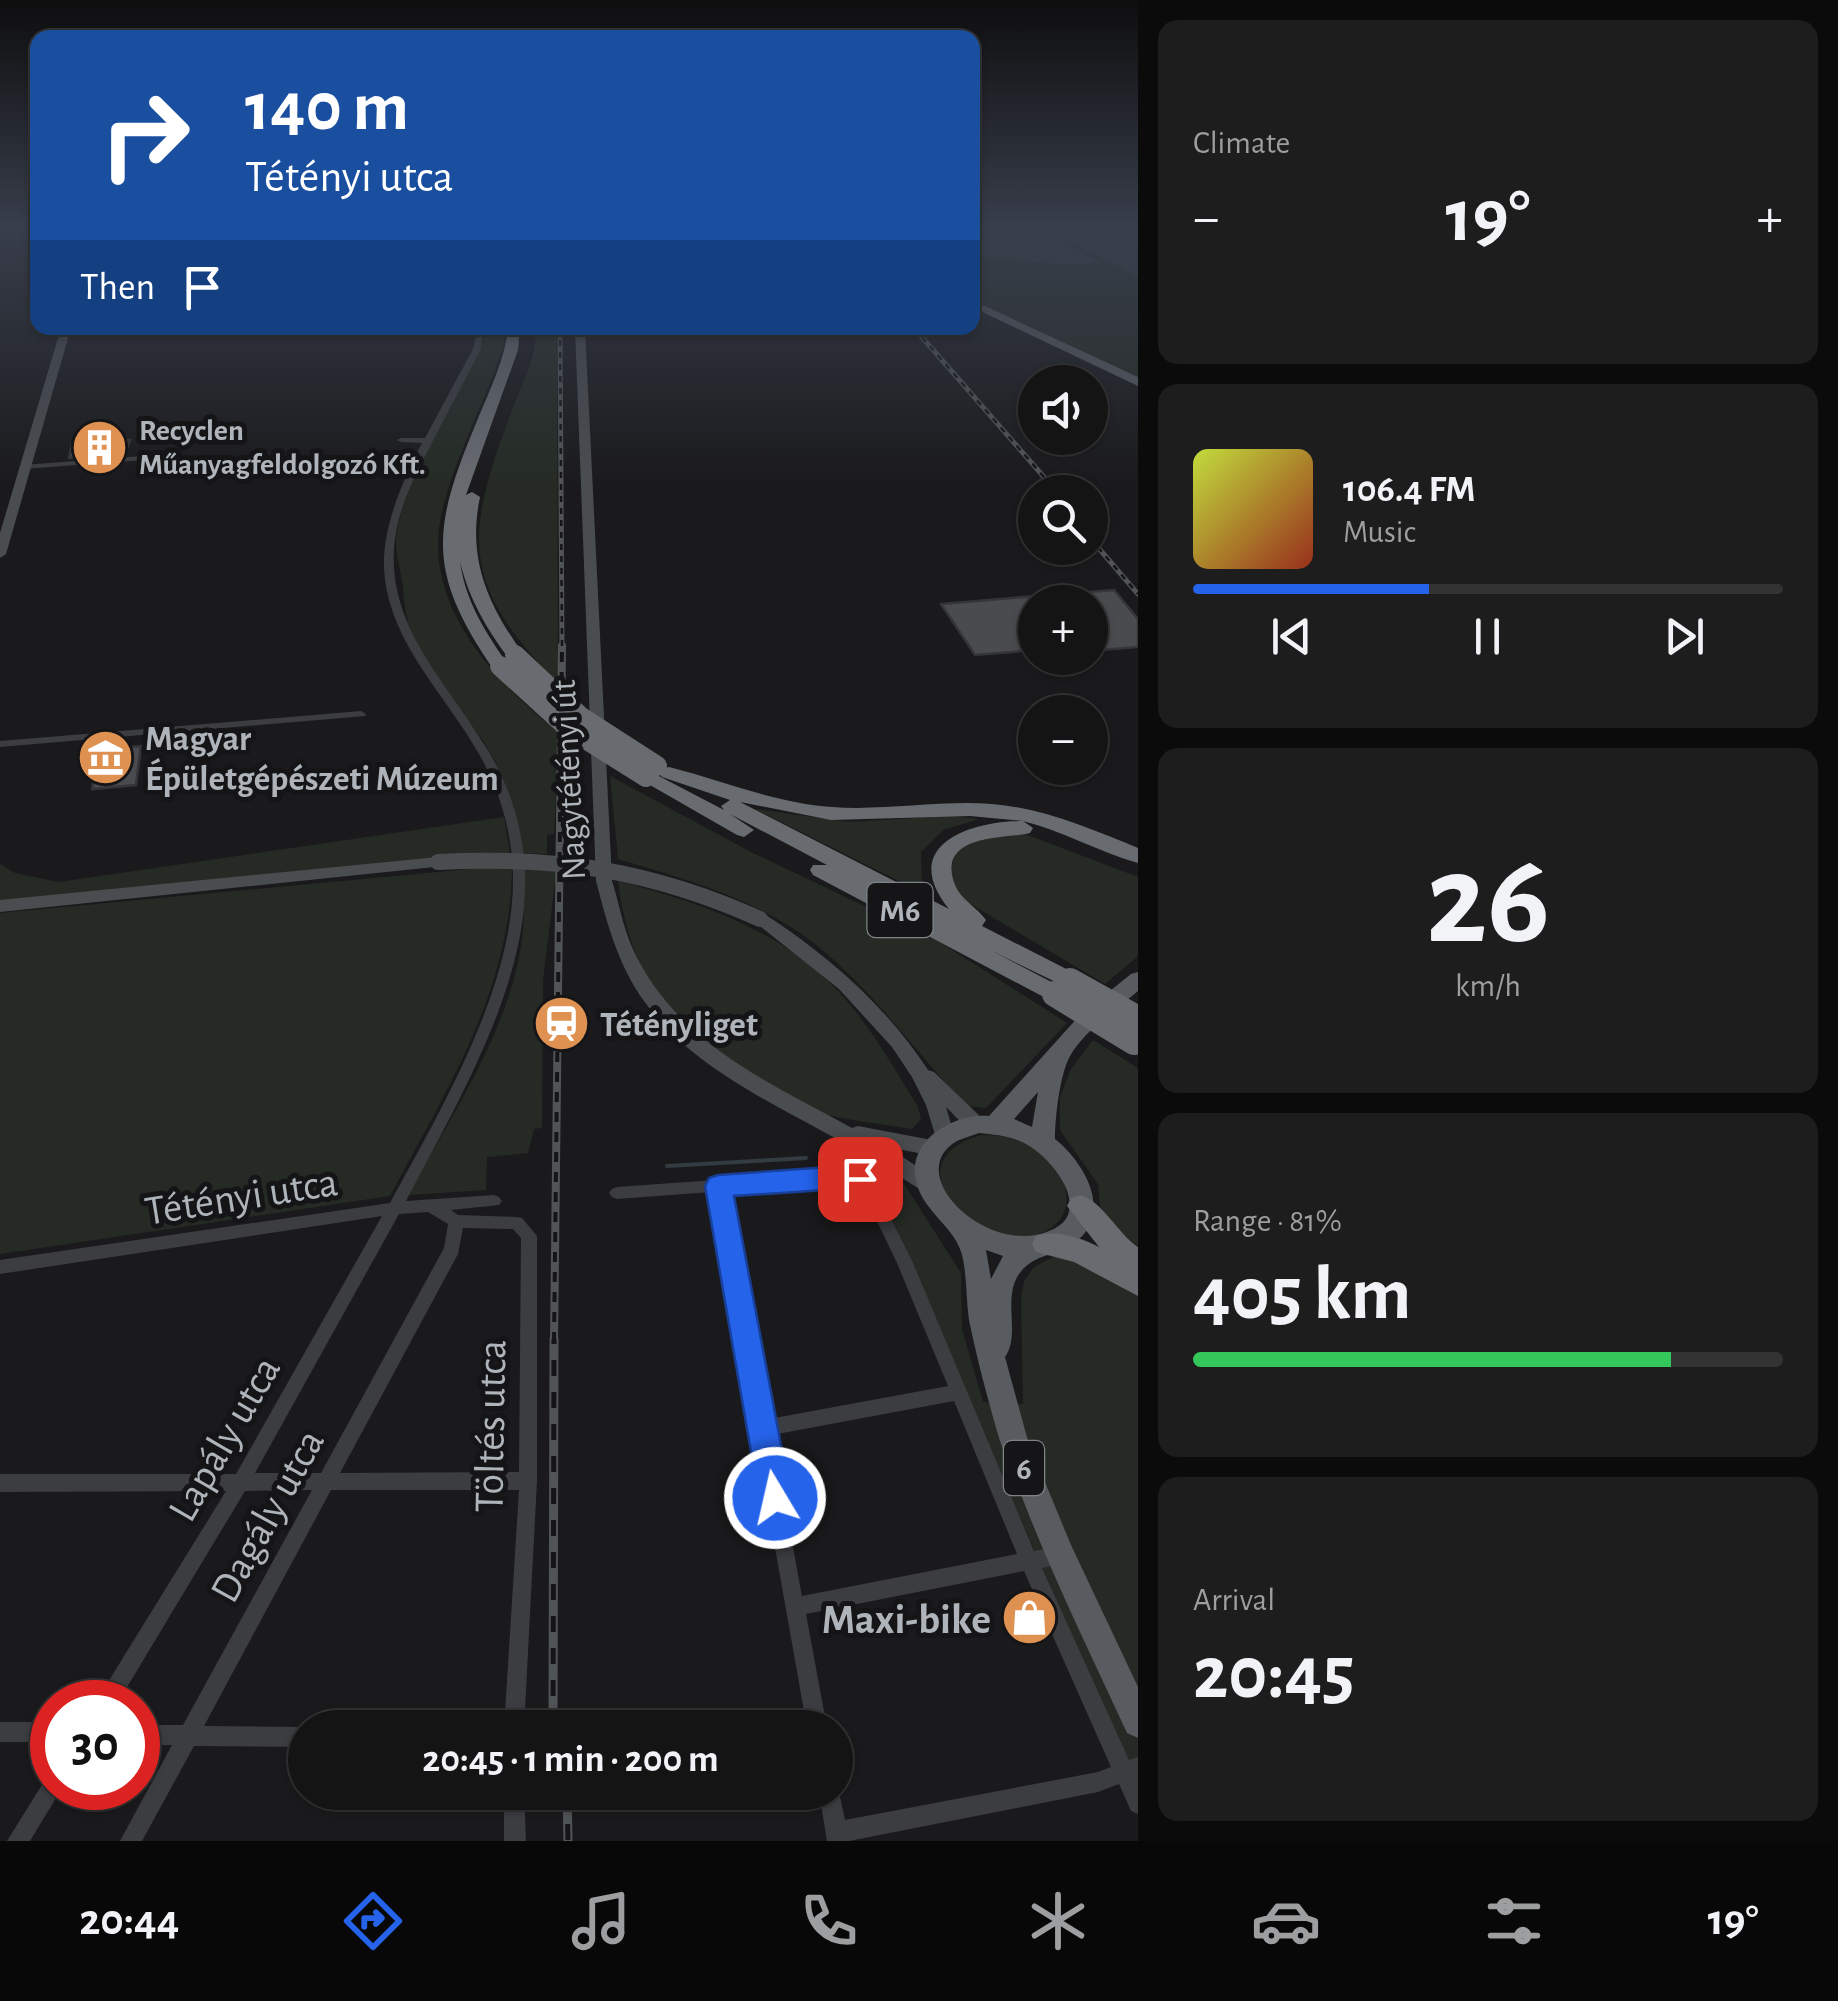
<!DOCTYPE html>
<html lang="en">
<head>
<meta charset="utf-8">
<style>
  :root { --surface:#141415; --page:#1d1d1e; --text:#f1f3f6; --muted:#9d9ea0; --line:#333334; --accent:#2563eb }
  body { margin:0; font-family:"Alegreya Sans",sans-serif; background:var(--page); color:var(--text); height:100vh; display:flex; flex-direction:column; font-size:38px; white-space:nowrap }
  * { box-sizing:border-box; margin:0 }
  p { font-size:32px; color:var(--muted) }
  .icon { flex:none; width:55px; height:55px; fill:none; stroke:currentColor; stroke-width:2; stroke-linecap:round; stroke-linejoin:round }
  .map { position:relative; flex:1; overflow:hidden }
  .details { display:flex; flex-direction:column; gap:20px; padding:20px; background:#0b0b0c; width:700px }
  .details>* { flex:none }
  .hud { position:absolute; left:30px; top:30px; width:950px; height:305px; border-radius:20px; box-shadow:0 2px 8px #0004,0 0 0 2px var(--line); background:#1a4fa0; color:#fff; overflow:hidden }
  .controls { position:absolute; left:1018px; top:365px; display:grid; gap:20px }
  .controls a { display:grid; place-items:center; width:90px; height:90px; border-radius:50%; background:var(--surface); box-shadow:0 2px 8px #0004,0 0 0 2px var(--line); font-size:50px }
  .speed { position:absolute; left:30px; top:1680px; display:flex; gap:20px; font-size:50px; font-weight:700; text-align:center }
  .speed>* { display:grid; place-content:center; width:130px; height:130px; border-radius:50%; background:var(--surface); box-shadow:0 2px 8px #0004,0 0 0 2px var(--line); line-height:1 }
  .speed .limit { border:15px solid #d22; background:#fff; color:#111 }
  .pin { position:absolute; display:grid; place-items:center; width:85px; height:85px; color:#fff; margin:-42px; border-radius:20px; box-shadow:0 5px 15px #0006 }
  .me { position:absolute; width:110px; margin:-55px; rotate:351deg; stroke-linejoin:round; filter:drop-shadow(0 0 8px #0008) }
  .turn { display:flex; align-items:center; gap:35px; height:210px; padding:0 50px; font-size:45px }
  .turn .icon { width:130px; height:130px; stroke-width:2.5 }
  .turn b { display:block; font-size:70px; line-height:85px }
  .then { display:flex; align-items:center; height:95px; padding:0 50px; background:#0003; gap:20px; font-size:38px }
  .big { font-size:75px; font-weight:700; line-height:1.1 }
  .details .widget { flex:1; display:flex; flex-direction:column; justify-content:center; gap:15px; min-width:0; padding:0 35px; border-radius:20px; background:var(--page) }
  .details .dial { align-items:center; gap:0 }
  .dial b { font-size:130px; line-height:1 }
  .song { display:flex; align-items:center; gap:30px }
  .cover { width:120px; height:120px; border-radius:15px; background:linear-gradient(135deg,hsl(70 70% 55%),hsl(10 70% 35%)) }
  .played { height:10px; border-radius:5px; background:linear-gradient(90deg,var(--accent) 40%,var(--line) 40%) }
  .keys { display:flex; justify-content:space-around; direction:ltr }
  .heat { display:flex; justify-content:space-between; align-items:center; font-size:55px; direction:ltr }
  .charge { height:15px; border-radius:8px; background:linear-gradient(90deg,#34c759 81%,var(--line) 0) }
  .trip { position:absolute; left:288px; top:1710px; width:565px; height:100px; border-radius:50px; background:var(--surface); box-shadow:0 2px 8px #0004,0 0 0 2px var(--line); font-weight:700; line-height:100px; text-align:center }
  .menu { display:flex; height:160px; justify-content:space-around; align-items:center; background:#080808; color:var(--muted) }
  .menu .icon { width:70px; height:70px }
  .menu .active { color:var(--accent) }
  .menu b { font-size:45px; color:var(--text) }
  main { display:flex; flex:1; min-height:0 }
  .map>svg:first-child { display:block }
  .green { fill:#252b24 }
  .water { fill:#333d41 }
  .lines { fill:none; stroke-linecap:round; stroke-linejoin:round }
  .stream { stroke:#333d41; stroke-width:4 }
  .building { fill:#494b4e; stroke:#343538; stroke-width:2.5 }
  .street { fill:#3b3d40; fill-rule:evenodd }
  .secondary { fill:#4a4d50; fill-rule:evenodd }
  .primary { fill:#585b5f; fill-rule:evenodd }
  .highway { fill:#686c71; fill-rule:evenodd }
  .rail-far2-casing { stroke:#515457; stroke-width:5 }
  .rail-far1-casing { stroke:#515457; stroke-width:8 }
  .rail-casing { stroke:#515457; stroke-width:9 }
  .rail-far2 { stroke:#151517; stroke-width:2.5; stroke-dasharray:6; stroke-linecap:butt }
  .rail-far1 { stroke:#151517; stroke-width:4; stroke-dasharray:10; stroke-linecap:butt }
  .rail { stroke:#151517; stroke-width:5; stroke-dasharray:16; stroke-linecap:butt }
  .secondary-bridge { stroke:#4a4d50; stroke-width:16 }
  .highway-bridge-far1 { stroke:#686c71; stroke-width:20 }
  .highway-bridge { stroke:#686c71; stroke-width:26 }
  .route { fill:#2563eb; stroke:#184099; stroke-width:2.5 }
  .labels { text-anchor:middle; stroke-width:10; stroke-linejoin:round; paint-order:stroke }
  .far-poi-label { font-size:30px; font-weight:bold; fill:#aeb4ba; stroke:#151517; text-anchor:start }
  .shield { fill:#151517; stroke:#808489; stroke-width:2.5 }
  .shield-label { font-size:32px; font-weight:bold; fill:#aeb4ba }
  .poi-label { font-size:35px; font-weight:bold; fill:#aeb4ba; stroke:#151517; text-anchor:start }
  .street-label { font-size:35px; fill:#aeb4ba; stroke:#151517 }
  .near-street-label { font-size:42px; fill:#aeb4ba; stroke:#151517 }
  .near-poi-label { font-size:42px; font-weight:bold; fill:#aeb4ba; stroke:#151517; text-anchor:end }
</style>
</head>
<body>
<main>
<div class="map">
<svg width="1138" height="1841" viewBox="0 0 1138 1841">
  <rect width="100%" height="100%" fill="#1a1a1c"/>
  <g class="green">
    <polygon points="972,226 1032,226 1138,276 1138,378 973,300"/>
    <path d="M485,328H506L504,345C485,401 456,455 442,512C420,602 494,682 559,733L554,834L547,835V854L523,853C516,812 505,774 482,739C466,716 446,696 431,672C412,642 406,623 403,588C402,573 396,558 396,543C396,493 461,390 484,341Z"/>
    <path d="M536,328H557L558,683C458,583 465,533 513,408C523,382 537,355 536,328Z"/>
    <path d="M610,776L749,851L938,941L1067,1023L986,1108L967,1106C916,1053 873,990 815,944C758,899 686,879 618,859Z"/>
    <polygon points="755,809 849,822 949,816 979,819 943,830 921,852 922,887 935,899"/>
    <polygon points="504,817 510,854 0,901 0,864 15,873 59,882"/>
    <polygon points="1025,834 1138,877 1138,956 1105,984 964,900 949,879 956,850 974,838"/>
    <path d="M512,865C512,988 446,1091 390,1196L0,1254V913Z"/>
    <path d="M525,869L558,870L560,879L555,882L543,980L542,1128L534,1129L528,1153L487,1157L486,1190L408,1195C451,1116 510,1030 522,939C525,916 524,892 525,869Z"/>
    <path d="M618,881C694,901 771,926 829,982C865,1016 892,1065 918,1107L921,1119L912,1129C882,1124 850,1121 821,1113C768,1098 666,1019 643,970C629,941 622,912 618,881Z"/>
    <polygon points="1093,1040 1138,1068 1138,1246 1116,1230 1100,1206 1098,1184 1060,1130 1060,1097 1071,1069"/>
    <path d="M982,1135C1002,1135 1024,1137 1040,1150C1070,1174 1081,1220 1038,1234C976,1255 887,1160 982,1135Z"/>
    <polygon points="862,1151 901,1179 961,1273 962,1329 983,1402 1023,1404 1021,1299 1024,1281 1034,1267 1053,1257 1074,1257 1138,1292 1138,1784 871,1182 848,1169"/>
  </g>
  <path class="water" d="M1032,226H1138V276L1066,241L1061,242L1100,262C1059,270 1015,257 973,256V242L1041,234L1058,239Z"/>
  <g class="lines">
    <polyline class="stream" points="667,1166 806,1158"/>
  </g>
  <g class="building">
    <polygon points="130,440 125,454 69,458 72,444"/>
    <polygon points="1114,590 1138,619 1138,647 1090,651 1090,602 1051,602 1051,595"/>
    <polygon points="1035,596 1035,650 975,655 941,604"/>
    <polygon points="141,746 136,785 92,789 97,758 90,754 99,749"/>
  </g>
  <g class="lines">
    <g class="street">
      <path d="M478,328H484L481,349C465,380 447,413 432,443C418,469 404,497 397,527C378,620 446,679 489,752C511,789 524,832 525,875C529,984 455,1107 406,1201L494,1195L499,1197L502,1201L499,1205L451,1210L458,1215L517,1217L522,1218L537,1236V1481L524,1728H504L519,1490H331L204,1726L305,1727V1747L194,1746L142,1841H120L172,1745H138V1725H183L312,1490L245,1491L118,1702H97L100,1695L226,1491L0,1492V1474H236L382,1216L0,1274V1260L390,1203C441,1109 514,987 513,878C513,835 500,791 479,754C444,691 382,636 384,558C386,518 404,479 422,443L401,442L397,440L401,438H425L473,349ZM428,1212L448,1224L444,1248L321,1473H255L399,1214ZM463,1228L513,1229L521,1238L519,1472L340,1473L458,1254Z"/>
      <polygon points="155,455 159,457 158,459 23,469 19,467 23,465"/>
      <polygon points="361,711 366,714 365,716 0,747 0,741"/>
      <path d="M843,1171L871,1179L913,1263L1034,1551L1060,1546L1067,1548L1069,1555L1067,1562L1042,1568L1129,1760L1138,1757V1814L1131,1811L1119,1784L1098,1792L849,1841H827L819,1792H835V1784L839,1792L845,1820L1098,1772L1111,1767L1024,1571L806,1614L827,1728H807L712,1192L617,1199L612,1197L609,1193L612,1189L617,1187ZM843,1183L861,1188L897,1263L948,1386L769,1419L726,1191ZM954,1401L1017,1554L802,1596L772,1435Z"/>
      <rect x="0" y="1722" width="52" height="20"/>
      <polygon points="52,1777 52,1788 62,1788 30,1841 7,1841 45,1780"/>
      <polygon points="504,1792 524,1792 526,1841 504,1841"/>
    </g>
    <g class="secondary">
      <polygon points="61,328 71,328 6,554 0,558 0,533"/>
      <path d="M575,328H585L612,881C619,903 623,927 632,947C674,1041 767,1082 852,1128L858,1126L937,1141L926,1105L912,1077L892,1047L839,989L751,919L760,913L766,915C830,957 886,1006 928,1070L934,1072L988,1124L985,1130C969,1135 957,1117 946,1107L955,1137L952,1143L942,1144L944,1148L941,1154L934,1156L887,1147L935,1178L938,1184L935,1190L928,1193L921,1190C888,1169 856,1149 822,1131C758,1096 688,1062 644,1001C618,965 607,923 596,881Z"/>
      <polygon points="438,857 444,858 446,862 444,866 0,912 0,900"/>
    </g>
    <g class="primary">
      <polygon points="972,300 1138,377 1138,386 972,307"/>
      <path d="M1138,972V991C1116,1010 1085,1030 1070,1056C1060,1074 1055,1117 1055,1139C1085,1163 1115,1215 1073,1244C1055,1256 1033,1254 1019,1274C1002,1299 1021,1335 1005,1357L1028,1441L1071,1545L1138,1687V1738L1127,1733C1093,1659 1057,1586 1027,1510C1018,1486 1007,1463 999,1438C988,1400 977,1359 969,1320C966,1300 967,1279 963,1259C957,1225 919,1212 915,1175C911,1137 957,1113 989,1116L1080,1015L1131,974ZM1038,1092L1032,1127L1014,1119ZM979,1133C997,1135 1015,1136 1031,1147C1056,1163 1094,1214 1049,1231C986,1257 901,1173 957,1141C963,1138 972,1136 979,1133ZM986,1250L1003,1256L991,1279Z"/>
    </g>
    <g class="highway">
      <path d="M508,328H520L518,350L466,495L472,492L480,497C467,559 488,605 524,655L521,659H509C486,628 469,599 460,562C466,603 486,633 509,666L500,671L494,670C424,569 433,526 479,416C491,387 505,359 508,328Z"/>
      <path d="M669,767C724,781 775,803 832,807C885,811 939,800 992,804C1043,808 1091,829 1138,848V863C1099,852 1063,831 1023,821L1033,828L1030,833C1005,839 935,833 955,885C961,900 977,907 986,920L982,926L1078,975L1082,981L1078,987L1070,989L990,950L1063,988L1067,994L1063,1000L1055,1003L813,875L810,870L813,865H827L730,814L754,830L744,837L737,835L636,777L646,771L653,773L724,810L721,806L730,800L662,777L659,773L662,769ZM740,802L831,820L970,816L1023,821C969,821 898,846 949,909Z"/>
      <path d="M1081,1195C1104,1203 1117,1233 1138,1247V1296L1074,1262L1036,1252L1032,1244L1036,1236C1055,1229 1082,1238 1099,1247L1067,1206L1071,1198Z"/>
    </g>
    <defs>
      <g id="rail-far2">
        <polyline points="560,328 562,648"/>
        <polyline points="914,328 1057,492"/>
        <polyline points="1090,538 1138,594"/>
      </g>
      <polyline id="rail-far1" points="554,1342 562,646"/>
      <g id="rail">
        <polyline points="553,1728 554,1339"/>
        <polyline points="567,1792 568,1841"/>
      </g>
    </defs>
    <use href="#rail-far2" class="rail-far2-casing"/>
    <use href="#rail-far1" class="rail-far1-casing"/>
    <use href="#rail" class="rail-casing"/>
    <use href="#rail-far2" class="rail-far2"/>
    <use href="#rail-far1" class="rail-far1"/>
    <use href="#rail" class="rail"/>
    <path class="secondary-bridge" d="M438,862C557,856 651,870 760,919"/>
    <g class="highway-bridge-far1">
      <polyline points="515,655 581,717 657,766"/>
      <polyline points="500,666 568,728 646,777"/>
    </g>
    <g class="highway-bridge">
      <polyline points="1070,981 1138,1019"/>
      <polyline points="1055,994 1134,1042"/>
    </g>
  </g>
  <linearGradient id="sky" x2="0" y2="1"><stop stop-color="#0e0e0f"/><stop offset="0.47" stop-color="#383e4b"/><stop offset="1" stop-color="#383e4b" stop-opacity="0"/></linearGradient>
  <rect width="1138" height="484" fill="url(#sky)"/>
  <polygon class="route" points="843,1166 870,1171 874,1179 870,1187 734,1196 791,1498 787,1510 775,1514 763,1510 759,1498 705,1186 709,1178 718,1175"/>
  <defs>
    <symbol id="building-disc" viewBox="-11 -11 22 22"><circle r="9.5" fill="#de9150" stroke="#151517"/><path d="M-4-6H4V6H1V3H-1V6H-4ZM-2.5-4.3h1.7v1.8h-1.7ZM.8-4.3h1.7v1.8H.8ZM-2.5-1h1.7V.8h-1.7ZM.8-1h1.7V.8H.8Z" fill="#fff"/></symbol>
    <symbol id="museum-disc" viewBox="-11 -11 22 22"><circle r="9.5" fill="#de9150" stroke="#151517"/><path d="M0-6L6-3V-2H-6V-3ZM-5-1h2V3h-2ZM-1-1h2V3h-2ZM3-1h2V3H3ZM-6 4H6V6H-6Z" fill="#fff"/></symbol>
    <symbol id="station-disc" viewBox="-11 -11 22 22"><circle r="9.5" fill="#de9150" stroke="#151517"/><path d="M-3-6H3Q5-6 5-4V2Q5 4 3 4L4.5 6H3L1.5 4h-3L-3 6H-4.5L-3 4Q-5 4-5 2V-4Q-5-6-3-6ZM-3.5-4v3h7v-3ZM-3.5 1v1.5H-2V1ZM2 1v1.5H3.5V1Z" fill="#fff"/></symbol>
    <symbol id="shop-disc" viewBox="-11 -11 22 22"><circle r="9.5" fill="#de9150" stroke="#151517"/><path d="M-5-2.5h2.3a2.7 3.5 0 0 1 5.4 0H5L5.5 6h-11ZM-1.5-2.5h3a1.5 2.3 0 0 0-3 0Z" fill="#fff"/></symbol>
  </defs>
  <g fill-rule="evenodd">
    <use href="#building-disc" x="68" y="416" width="63" height="63"/>
    <use href="#museum-disc" x="74" y="726" width="63" height="63"/>
    <use href="#station-disc" x="530" y="992" width="63" height="63"/>
    <use href="#shop-disc" x="998" y="1586" width="63" height="63"/>
  </g>
  <g class="labels">
    <g class="far-poi-label">
      <text x="139" y="440">Recyclen<tspan x="139" dy="34">Műanyagfeldolgozó Kft.</tspan></text>
    </g>
    <g class="shield">
      <rect x="867.5" y="883" width="65" height="54" rx="8"/>
      <rect x="1004" y="1441" width="40" height="54" rx="8"/>
    </g>
    <g class="shield-label">
      <text x="900" y="921">M6</text>
      <text x="1024" y="1479">6</text>
    </g>
    <g class="poi-label">
      <text x="145" y="750">Magyar<tspan x="145" dy="40">Épületgépészeti Múzeum</tspan></text>
      <text x="600" y="1036">Tétényliget</text>
    </g>
    <g class="street-label">
      <text transform="translate(568 780) rotate(-93)" y="12">Nagytétényi út</text>
    </g>
    <g class="near-street-label">
      <text transform="translate(241 1195) rotate(-9)" y="15">Tétényi utca</text>
      <text transform="translate(489 1426) rotate(-89)" y="15">Töltés utca</text>
      <text transform="translate(223 1438) rotate(-60)" y="15">Lapály utca</text>
      <text transform="translate(266 1515) rotate(-61)" y="15">Dagály utca</text>
    </g>
    <g class="near-poi-label">
      <text x="991" y="1633">Maxi-bike</text>
    </g>
  </g>
</svg>
<div class="controls">
<a><svg class="icon" aria-label="sound" viewBox="0 0 24 24"><path d="M4 9h4l5-4v14l-5-4H4zM17 9q2 3 0 6"/></svg></a>
<a><svg class="icon" aria-label="search" viewBox="0 0 24 24"><circle cx="10" cy="10" r="6"/><path d="M15 15l6 6"/></svg></a>
<a>+</a>
<a>−</a>
</div>
<div class="speed"><div class="limit">30</div></div>
<div class="pin" style="left:860px;top:1179px;background:#d93025"><svg class="icon" aria-label="arrive" viewBox="0 0 24 24"><path d="M6 21V4h12l-3 4 3 4H6"/></svg></div>
<svg class="me" style="left:775px;top:1498px" viewBox="-20 -20 40 40"><circle r="17" fill="#2563eb" stroke="#fff" stroke-width="3"/><path d="M0-11L8 9 0 5-8 9z" fill="#fff"/></svg>
<div class="trip">20:45 · 1 min · 200 m</div>
<div class="hud">
<div class="turn"><svg class="icon" aria-label="right" viewBox="0 0 24 24"><path d="M7 20v-9h11M14 6l5 5-5 5"/></svg><div><b>140 m</b>Tétényi utca</div></div>
<div class="then">Then<svg class="icon" aria-label="arrive" viewBox="0 0 24 24"><path d="M6 21V4h12l-3 4 3 4H6"/></svg></div>
</div>
</div>
<section class="details">
<div class="widget"><p>Climate</p>
<div class="heat"><a>−</a><b class="big">19°</b><a>+</a></div>
</div>
<div class="widget">
<div class="song"><i class="cover"></i><div><b>106.4 FM</b><p>Music</p></div></div>
<div class="played"></div>
<div class="keys"><svg class="icon" aria-label="previous" viewBox="0 0 24 24"><path d="M18 5L8 12l10 7zM5 5v14"/></svg><svg class="icon" aria-label="pause" viewBox="0 0 24 24"><path d="M8 5v14M16 5v14"/></svg><svg class="icon" aria-label="next" viewBox="0 0 24 24"><path d="M6 5l10 7-10 7zM19 5v14"/></svg></div>
</div>
<div class="widget dial"><b>26</b><p>km/h</p></div>
<div class="widget"><p>Range · 81%</p><b class="big">405 km</b><div class="charge"></div></div>
<div class="widget"><p>Arrival</p><b class="big">20:45</b></div>
</section>
</main>
<nav class="menu">
<b>20:44</b>
<svg class="icon active" aria-label="directions" viewBox="0 0 24 24"><path d="M12 3l9 9-9 9-9-9zM9 14v-3h6M13 9l2 2-2 2"/></svg>
<svg class="icon" aria-label="music" viewBox="0 0 24 24"><path d="M9 18V5l10-2v13"/><circle cx="6" cy="18" r="3"/><circle cx="16" cy="16" r="3"/></svg>
<svg class="icon" aria-label="phone" viewBox="0 0 24 24"><path d="M5 4h4l2 5-3 2q2 4 5 5l2-3 5 2v4C11 20 4 13 5 4z"/></svg>
<svg class="icon" aria-label="climate" viewBox="0 0 24 24"><path d="M12 3v18M4 7l16 10M4 17L20 7"/></svg>
<svg class="icon" aria-label="car" viewBox="0 0 24 24"><path d="M5 17H2v-5l4-1 3-4h7l3 4 3 1v5h-3M9 17h6M6 11h13"/><circle cx="7" cy="17" r="2"/><circle cx="17" cy="17" r="2"/></svg>
<svg class="icon" aria-label="filters" viewBox="0 0 24 24"><path d="M4 7h16M4 17h16"/><circle cx="9" cy="7" r="2"/><circle cx="15" cy="17" r="2"/></svg>
<b>19°</b>
</nav>
</body>
</html>
